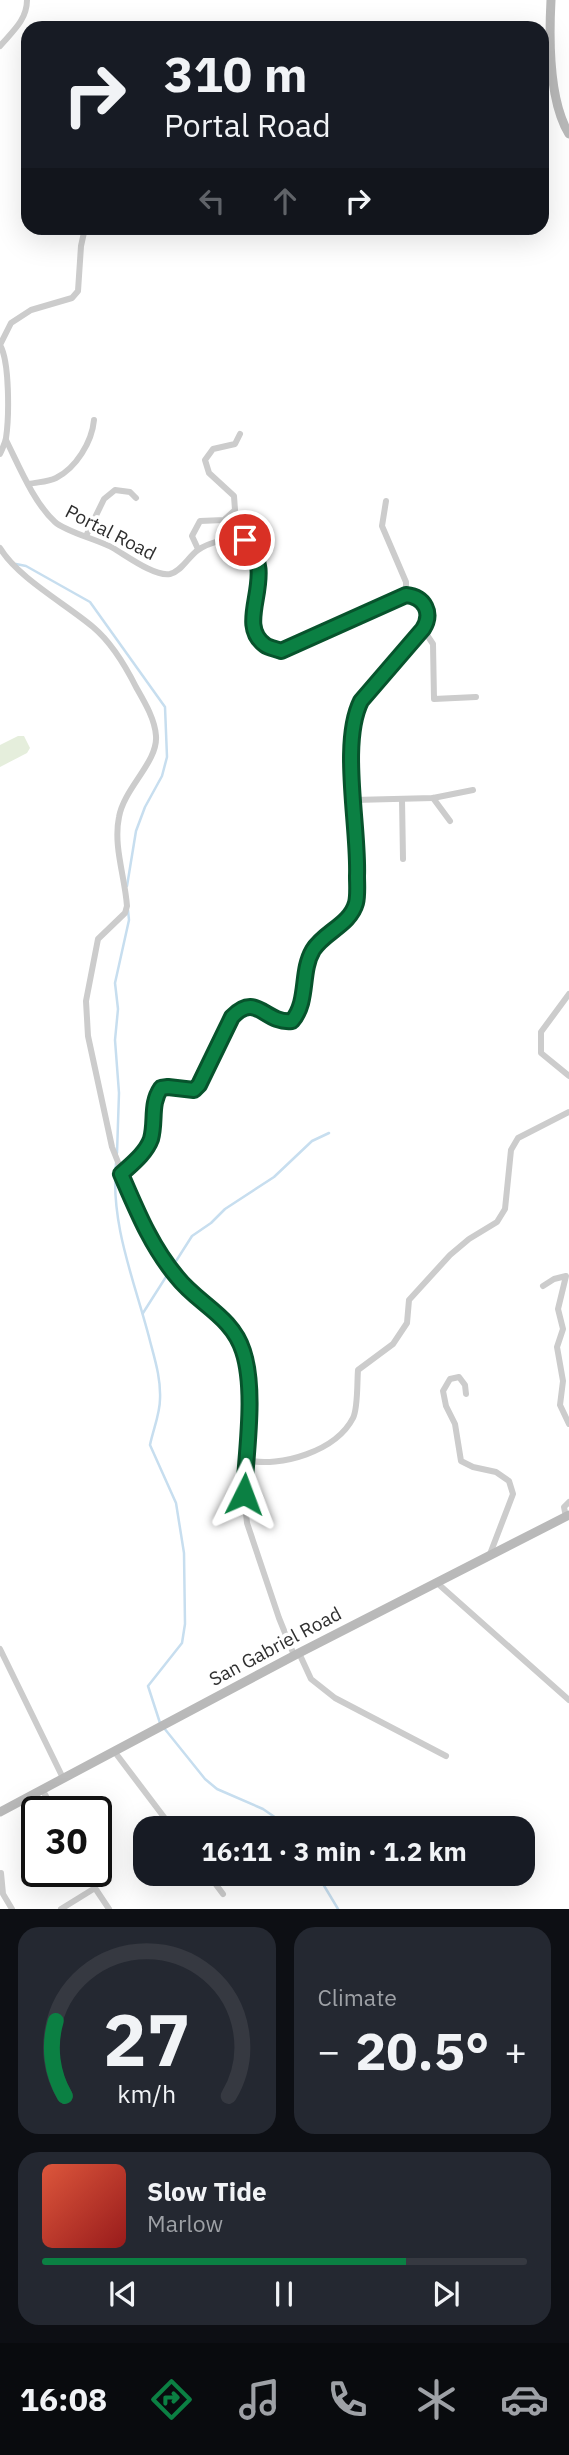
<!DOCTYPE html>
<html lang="en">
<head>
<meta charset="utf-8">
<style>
  :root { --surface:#171b24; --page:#242831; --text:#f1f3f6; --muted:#9ea1a6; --line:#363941; --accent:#0b8043 }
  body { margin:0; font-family:"IBM Plex Sans",sans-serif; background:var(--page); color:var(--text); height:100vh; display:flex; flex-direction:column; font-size:26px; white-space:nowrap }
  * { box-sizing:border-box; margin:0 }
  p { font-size:23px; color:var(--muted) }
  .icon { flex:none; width:38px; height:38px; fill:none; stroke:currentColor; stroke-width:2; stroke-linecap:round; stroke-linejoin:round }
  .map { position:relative; height:1909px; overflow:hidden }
  .sheet { display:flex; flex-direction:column; gap:18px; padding:18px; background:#0d0f14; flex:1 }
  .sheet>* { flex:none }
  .banner { position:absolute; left:21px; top:21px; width:528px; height:214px; border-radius:21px; box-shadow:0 7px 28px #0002; background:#171b24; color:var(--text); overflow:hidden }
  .speed { position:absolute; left:21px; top:1796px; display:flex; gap:14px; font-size:35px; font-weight:700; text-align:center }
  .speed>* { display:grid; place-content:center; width:91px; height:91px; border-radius:50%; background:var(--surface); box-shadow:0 7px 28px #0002; line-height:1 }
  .speed .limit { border:4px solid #111; border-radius:10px; background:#fff; color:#111 }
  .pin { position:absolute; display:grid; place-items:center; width:60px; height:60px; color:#fff; margin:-30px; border:4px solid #fff; border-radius:50%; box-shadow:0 2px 7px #0007 }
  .me { position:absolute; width:77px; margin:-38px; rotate:3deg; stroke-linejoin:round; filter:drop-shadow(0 0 5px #0008) }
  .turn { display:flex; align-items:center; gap:24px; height:147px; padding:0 28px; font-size:32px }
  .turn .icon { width:91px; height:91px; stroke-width:2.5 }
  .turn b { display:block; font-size:49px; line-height:60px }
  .lanes { display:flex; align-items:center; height:66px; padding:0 28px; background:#0003; justify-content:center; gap:35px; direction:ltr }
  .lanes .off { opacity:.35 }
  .big { font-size:52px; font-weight:700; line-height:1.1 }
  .sheet .widget { flex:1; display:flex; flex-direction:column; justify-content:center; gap:10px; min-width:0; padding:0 24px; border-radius:21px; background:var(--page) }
  .sheet .dial { align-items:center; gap:0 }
  .dial svg { height:182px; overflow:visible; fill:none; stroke:var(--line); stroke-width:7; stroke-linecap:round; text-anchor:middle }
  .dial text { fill:var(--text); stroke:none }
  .song { display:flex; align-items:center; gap:21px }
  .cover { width:84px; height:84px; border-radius:10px; background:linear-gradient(135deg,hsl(10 70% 55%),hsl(0 70% 35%)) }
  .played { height:7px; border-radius:4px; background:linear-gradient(90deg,var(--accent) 75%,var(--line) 75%) }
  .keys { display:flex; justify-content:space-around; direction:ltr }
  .heat { display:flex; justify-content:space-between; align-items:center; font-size:38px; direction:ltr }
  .sheet .tiles { flex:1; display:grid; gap:18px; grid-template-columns:1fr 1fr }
  .widget:last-child { grid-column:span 2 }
  .trip { position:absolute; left:133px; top:1816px; width:402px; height:70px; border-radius:21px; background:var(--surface); box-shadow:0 7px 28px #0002; font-weight:700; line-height:70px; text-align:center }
  .tab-bar { display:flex; height:112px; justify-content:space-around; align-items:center; background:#090b0e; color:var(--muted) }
  .tab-bar .icon { width:49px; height:49px }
  .tab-bar .current { color:var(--accent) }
  .tab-bar b { font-size:32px; color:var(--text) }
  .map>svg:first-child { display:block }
  .green { fill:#e5eedc }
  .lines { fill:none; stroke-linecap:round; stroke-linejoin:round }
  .stream { stroke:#c7deef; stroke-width:2.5 }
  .street { stroke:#ccc; stroke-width:6 }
  .secondary { stroke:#b9b9b9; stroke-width:9 }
  .route-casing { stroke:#07532c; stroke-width:18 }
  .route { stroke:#0b8043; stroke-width:12 }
  .labels { text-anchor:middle; stroke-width:7; stroke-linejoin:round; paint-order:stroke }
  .street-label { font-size:19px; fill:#2f2f2f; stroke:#fff }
</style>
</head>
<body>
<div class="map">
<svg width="569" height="1909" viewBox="0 0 569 1909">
  <rect width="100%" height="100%" fill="#fff"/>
  <polygon class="green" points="18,736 24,736 30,748 27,753 0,767 0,745"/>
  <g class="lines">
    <g class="stream">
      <polyline points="16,564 26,566 90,602 165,707 167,757 162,776 145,807 136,831 127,886"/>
      <polyline points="117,1153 119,1093 115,1040 118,1009 115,983 129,920 128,910"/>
      <path d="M116,1163C110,1225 135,1282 150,1341C155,1360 161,1379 160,1399C160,1414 153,1430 150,1445L176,1503L184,1553L185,1624L182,1643L148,1686L160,1723L205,1779L217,1789L263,1809L292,1829"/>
      <polyline points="143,1313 192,1236 211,1223 225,1209 274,1177 312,1141 329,1133"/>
      <polyline points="317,1874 338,1909"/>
    </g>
    <g class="street">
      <path d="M0,46C12,32 27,20 27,0"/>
      <path d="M6,440C19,466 34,503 55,522C66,532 99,540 113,548C127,556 155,577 170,574C182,571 188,557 198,550C208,543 231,536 243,540C283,555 232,624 266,646C270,648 277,649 281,651L343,625L401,596L416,597C429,605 431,617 423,629L361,701C340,743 360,828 357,878C357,886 358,897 356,905C348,926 321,933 312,952C303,972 305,995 298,1015L292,1021C264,1024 257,991 232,1017L199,1085L194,1090L168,1087L161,1089C150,1104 156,1121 151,1139C146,1153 132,1164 121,1174"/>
      <path d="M0,454C2,449 5,444 6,438C9,418 10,362 0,345L11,323L31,310L72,298L78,291L81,246L85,228"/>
      <path d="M29,484C37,482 48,482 56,478C76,468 92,442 94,420"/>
      <polyline points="386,501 382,526 406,582 406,595"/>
      <polyline points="86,536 104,499 115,490 130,492 136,498"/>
      <path d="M0,548C18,578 66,604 93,627C112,643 125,665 136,687C144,701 155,719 156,736C158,762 124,788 119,817C113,846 125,877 127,906L125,913L98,939L86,1001L88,1036L112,1147L145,1230L158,1253L180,1280L223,1318L242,1347L247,1363L249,1386L244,1494L247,1523L279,1618L294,1655"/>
      <polyline points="198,549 192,536 200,521 224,520 235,510 234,496 209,473 205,460 213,449 235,444 240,434"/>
      <polyline points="423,629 433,644 434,699 476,697"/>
      <polyline points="433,798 450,821"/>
      <polyline points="402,799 403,859"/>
      <polyline points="354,800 433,798 473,790"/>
      <polyline points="569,994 541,1032 541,1053 569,1076"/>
      <polyline points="543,1286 554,1279 566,1276 558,1309 563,1329 557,1347 563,1381 560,1405 569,1424"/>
      <polyline points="466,1394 465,1385 459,1377 450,1379 443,1391 446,1406 455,1424 461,1461 473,1467 496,1472 509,1481 513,1494 490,1554"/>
      <path d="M246,1460C281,1468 336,1451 353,1418C358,1409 357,1382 358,1370L393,1344L407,1323L409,1300L450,1255L469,1239L497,1222L505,1209L511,1150L518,1138L569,1112"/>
      <polyline points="566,1517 564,1507 569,1502"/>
      <polyline points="436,1582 569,1700"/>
      <polyline points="0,1649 63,1778"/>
      <polyline points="299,1653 311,1679 335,1698 446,1756"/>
      <polyline points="114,1751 173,1829"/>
      <polyline points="42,1789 54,1811"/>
      <polyline points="34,1794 43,1811"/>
      <polyline points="74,1871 77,1876"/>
      <polyline points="1,1873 3,1894 12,1909"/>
      <polyline points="208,1874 223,1894"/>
      <polyline points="95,1888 109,1909"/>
      <polyline points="61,1909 95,1888 86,1871"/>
    </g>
    <g class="secondary">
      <path d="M551,0C549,38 549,101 569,134"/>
      <polyline points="0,1812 299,1653 569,1515"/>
    </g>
  </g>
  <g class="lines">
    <defs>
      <path id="route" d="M244,1494C246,1453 256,1390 243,1351C232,1316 198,1304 177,1277C151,1246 137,1211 121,1174C132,1164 146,1153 151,1139C156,1121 150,1104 161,1088L168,1087L194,1090L199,1085L232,1017C257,991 264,1024 292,1021C309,1001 300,972 313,950C324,932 350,925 356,903C358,895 357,884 357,876C359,827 340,743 361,701L423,629C433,613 425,597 406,595L281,651C277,649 269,648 265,645C233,622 280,575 245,540"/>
    </defs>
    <use href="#route" class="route-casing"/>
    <use href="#route" class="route"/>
  </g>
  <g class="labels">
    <g class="street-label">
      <text transform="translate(111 532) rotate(27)" y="7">Portal Road</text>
      <text transform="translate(275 1646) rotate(-28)" y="7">San Gabriel Road</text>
    </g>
  </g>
</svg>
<div class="speed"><div class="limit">30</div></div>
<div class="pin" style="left:245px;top:540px;background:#d93025"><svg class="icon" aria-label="arrive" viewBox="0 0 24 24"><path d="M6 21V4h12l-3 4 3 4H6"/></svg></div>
<svg class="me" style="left:244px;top:1494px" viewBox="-20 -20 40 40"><path d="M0-17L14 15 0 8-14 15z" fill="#0b8043" stroke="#fff" stroke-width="4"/></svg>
<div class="trip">16:11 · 3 min · 1.2 km</div>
<div class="banner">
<div class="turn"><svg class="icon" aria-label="right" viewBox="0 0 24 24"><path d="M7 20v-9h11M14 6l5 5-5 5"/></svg><div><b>310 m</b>Portal Road</div></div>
<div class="lanes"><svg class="icon off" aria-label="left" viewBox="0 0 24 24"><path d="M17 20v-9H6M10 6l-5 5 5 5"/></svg><svg class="icon off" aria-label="ahead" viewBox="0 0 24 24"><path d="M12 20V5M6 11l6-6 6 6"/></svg><svg class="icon" aria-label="right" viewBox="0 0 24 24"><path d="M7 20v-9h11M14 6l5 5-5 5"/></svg></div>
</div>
</div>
<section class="sheet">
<div class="tiles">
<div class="widget dial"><svg viewBox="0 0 100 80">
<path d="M14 69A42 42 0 1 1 86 69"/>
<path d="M14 69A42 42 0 0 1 10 36" stroke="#0b8043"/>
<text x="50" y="56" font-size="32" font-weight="700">27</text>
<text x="50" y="72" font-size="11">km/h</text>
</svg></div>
<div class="widget"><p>Climate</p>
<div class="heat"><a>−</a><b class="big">20.5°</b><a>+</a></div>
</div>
<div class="widget">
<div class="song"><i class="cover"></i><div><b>Slow Tide</b><p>Marlow</p></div></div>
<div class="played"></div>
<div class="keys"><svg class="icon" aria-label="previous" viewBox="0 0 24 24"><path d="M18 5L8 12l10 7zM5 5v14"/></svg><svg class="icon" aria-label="pause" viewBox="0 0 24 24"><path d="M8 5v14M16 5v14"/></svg><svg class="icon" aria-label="next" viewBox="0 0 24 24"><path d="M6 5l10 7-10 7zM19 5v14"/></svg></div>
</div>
</div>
</section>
<nav class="tab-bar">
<b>16:08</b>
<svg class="icon current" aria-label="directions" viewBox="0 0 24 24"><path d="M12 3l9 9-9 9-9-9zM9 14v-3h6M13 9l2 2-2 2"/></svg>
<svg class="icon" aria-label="music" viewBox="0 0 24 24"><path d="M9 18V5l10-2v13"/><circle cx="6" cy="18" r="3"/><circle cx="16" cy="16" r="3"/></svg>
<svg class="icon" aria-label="phone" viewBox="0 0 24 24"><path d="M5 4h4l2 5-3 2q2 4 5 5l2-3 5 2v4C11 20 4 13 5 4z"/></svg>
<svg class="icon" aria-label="climate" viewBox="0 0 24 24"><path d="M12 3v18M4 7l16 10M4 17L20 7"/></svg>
<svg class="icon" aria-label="car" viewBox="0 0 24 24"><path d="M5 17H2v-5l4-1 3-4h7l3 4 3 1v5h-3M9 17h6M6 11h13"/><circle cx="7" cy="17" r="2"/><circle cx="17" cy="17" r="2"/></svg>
</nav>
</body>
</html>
